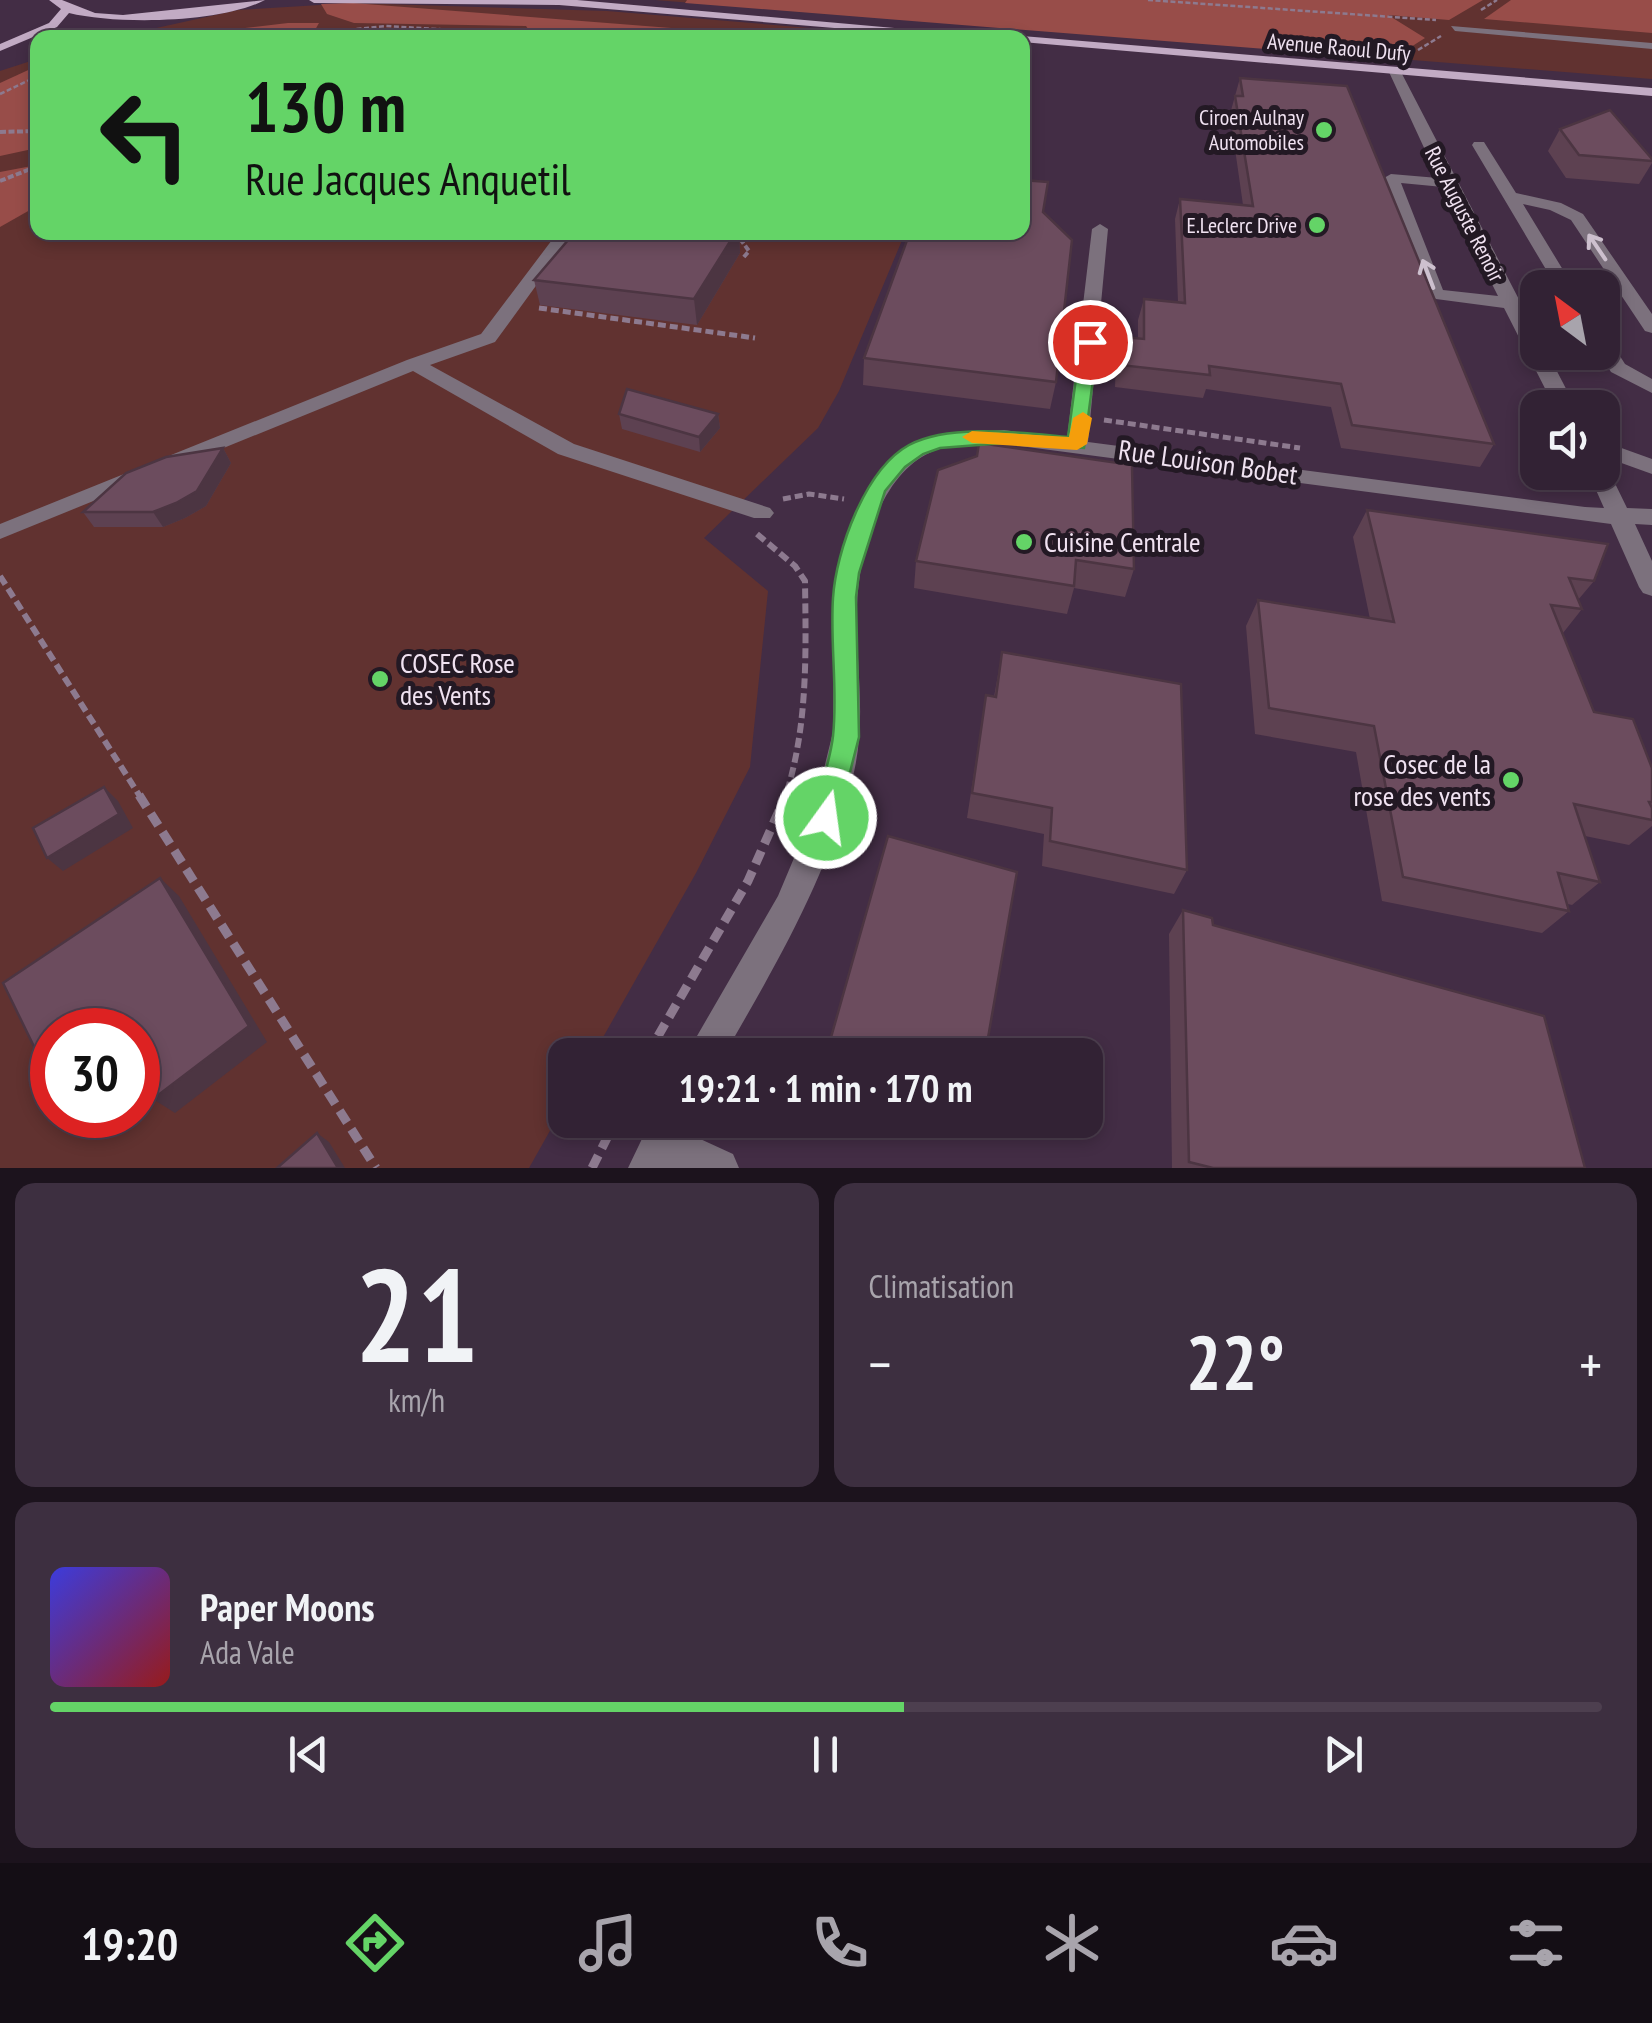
<!DOCTYPE html>
<html lang="fr">
<head>
<meta charset="utf-8">
<style>
  :root { --surface:#322234; --page:#3d2f40; --text:#f1f3f6; --muted:#a8a4ac; --line:#4d3f4f; --accent:#64d467 }
  body { margin:0; font-family:"PT Sans Narrow",sans-serif; background:var(--page); color:var(--text); height:100vh; display:flex; flex-direction:column; font-size:38px; white-space:nowrap }
  * { box-sizing:border-box; margin:0 }
  p { font-size:32px; color:var(--muted) }
  .icon { flex:none; width:55px; height:55px; fill:none; stroke:currentColor; stroke-width:2; stroke-linecap:round; stroke-linejoin:round }
  .map { position:relative; height:1168px; overflow:hidden }
  .drawer { display:flex; flex-direction:column; gap:15px; padding:15px; background:#1c131d; flex:1 }
  .drawer>* { flex:none }
  .hud { position:absolute; left:30px; top:30px; width:1000px; height:210px; border-radius:20px; box-shadow:0 5px 15px #0003,0 0 0 2px var(--line); background:#64d467; color:#111; overflow:hidden }
  .needle { width:65px; rotate:328deg }
  .buttons { position:absolute; left:1520px; top:270px; display:grid; gap:20px }
  .buttons a { display:grid; place-items:center; width:100px; height:100px; border-radius:20px; background:var(--surface); box-shadow:0 5px 15px #0003,0 0 0 2px var(--line); font-size:50px }
  .speed { position:absolute; left:30px; top:1008px; display:flex; gap:20px; font-size:50px; font-weight:700; text-align:center }
  .speed>* { display:grid; place-content:center; width:130px; height:130px; border-radius:50%; background:var(--surface); box-shadow:0 5px 15px #0003,0 0 0 2px var(--line); line-height:1 }
  .speed .limit { border:15px solid #d22; background:#fff; color:#111 }
  .pin { position:absolute; display:grid; place-items:center; width:85px; height:85px; color:#fff; margin:-42px; border:5px solid #fff; border-radius:50%; box-shadow:0 2px 10px #0007 }
  .me { position:absolute; width:110px; margin:-55px; rotate:14deg; stroke-linejoin:round; filter:drop-shadow(0 0 8px #0008) }
  .turn { display:flex; align-items:center; gap:35px; height:210px; padding:0 50px; font-size:45px }
  .turn .icon { width:130px; height:130px; stroke-width:2.5 }
  .turn b { display:block; font-size:70px; line-height:85px }
  .big { font-size:75px; font-weight:800; line-height:1.1 }
  .drawer .widget { flex:1; display:flex; flex-direction:column; justify-content:center; gap:15px; min-width:0; padding:0 35px; border-radius:20px; background:var(--page) }
  .drawer .dial { align-items:center; gap:0 }
  .dial b { font-size:130px; line-height:1 }
  .song { display:flex; align-items:center; gap:30px }
  .cover { width:120px; height:120px; border-radius:15px; background:linear-gradient(135deg,hsl(240 70% 55%),hsl(0 70% 35%)) }
  .played { height:10px; border-radius:5px; background:linear-gradient(90deg,var(--accent) 55%,var(--line) 55%) }
  .keys { display:flex; justify-content:space-around; direction:ltr }
  .heat { display:flex; justify-content:space-between; align-items:center; font-size:55px; direction:ltr }
  .drawer .tiles { flex:1; display:grid; gap:15px; grid-template-columns:1fr 1fr }
  .widget:last-child { grid-column:span 2 }
  .trip { position:absolute; left:548px; top:1038px; width:555px; height:100px; border-radius:20px; background:var(--surface); box-shadow:0 5px 15px #0003,0 0 0 2px var(--line); font-weight:800; line-height:100px; text-align:center }
  .tabs { display:flex; height:160px; justify-content:space-around; align-items:center; background:#140e15; color:var(--muted) }
  .tabs .icon { width:70px; height:70px }
  .tabs .selected { color:var(--accent) }
  .tabs b { font-size:45px; color:var(--text) }
  .map>svg:first-child { display:block }
  .green { fill:#613230; fill-rule:evenodd }
  .forest { fill:#984d49 }
  .lines { fill:none; stroke-linecap:round; stroke-linejoin:round }
  .path-far4 { stroke:#8d7a8f; stroke-width:2.5; stroke-dasharray:5 2.5; stroke-linecap:butt }
  .path-far3 { stroke:#8d7a8f; stroke-width:4; stroke-dasharray:6 2.5; stroke-linecap:butt }
  .path-far2 { stroke:#8d7a8f; stroke-width:5; stroke-dasharray:8 4; stroke-linecap:butt }
  .path-far1 { stroke:#8d7a8f; stroke-width:6; stroke-dasharray:10 5; stroke-linecap:butt }
  .path { stroke:#8d7a8f; stroke-width:9; stroke-dasharray:14 8; stroke-linecap:butt }
  .minor { fill:#7c717d; fill-rule:evenodd }
  .major { fill:#c2abc4; fill-rule:evenodd }
  .wall { fill:#5d4151 }
  .shaded-wall { fill:#4c3542 }
  .building { fill:#6c4c5e; stroke:#4c3542; stroke-width:2.5 }
  .oneway { stroke:#cdc0ce }
  .route { fill:#64d467; stroke:#418a43; stroke-width:2.5 }
  .slow { fill:#f59e0b }
  .poi-dot { fill:#64d467; stroke:#231924; stroke-width:4 }
  .labels { text-anchor:middle; stroke-width:10; stroke-linejoin:round; paint-order:stroke }
  .far-street-label { font-size:22px; fill:#f0e2f1; stroke:#231924 }
  .far-poi-label { font-size:22px; fill:#f0e2f1; stroke:#231924; text-anchor:end }
  .street-label { font-size:28px; fill:#f0e2f1; stroke:#231924 }
  .poi-label { font-size:28px; fill:#f0e2f1; stroke:#231924; text-anchor:start }
</style>
</head>
<body>
<div class="map">
<svg width="1652" height="1168" viewBox="0 0 1652 1168">
  <rect width="100%" height="100%" fill="#432d45"/>
  <g class="green">
    <polygon points="655,0 1652,0 1652,79"/>
    <polygon points="353,3 607,11 919,37 111,38 238,10"/>
    <path d="M37,59L38,232L905,233L839,391L818,428L704,538L768,591L750,767L696,873L593,1055H565V1104L529,1168H0V71ZM52,1030H138V1115H52Z"/>
  </g>
  <g class="forest">
    <polygon points="687,0 1483,0 1449,20 1388,15 1425,38 1392,59 685,3"/>
    <polygon points="1511,0 1652,0 1652,33 1484,19"/>
    <polygon points="353,3 786,37 332,37 388,33 500,37 531,33 526,26 354,23 327,14 321,4"/>
    <polygon points="288,23 319,23 315,30 326,37 166,37"/>
    <polygon points="37,66 37,148 0,156 0,83"/>
    <polygon points="37,165 37,206 0,227 0,172"/>
  </g>
  <g class="lines">
    <g class="path-far4">
      <polyline points="1148,0 1436,20"/>
      <polyline points="1481,10 1497,0"/>
      <polyline points="267,38 386,26 589,38"/>
      <polyline points="1418,50 1441,36"/>
      <polyline points="0,94 38,76"/>
    </g>
    <g class="path-far3">
      <polyline points="0,132 38,131"/>
      <polyline points="0,181 38,166"/>
      <polyline points="735,232 749,251 743,258"/>
    </g>
    <g class="path-far2">
      <polyline points="539,308 755,338"/>
      <polyline points="1104,420 1300,448"/>
      <polyline points="783,499 809,494 844,499"/>
    </g>
    <g class="path-far1">
      <path d="M757,534L795,566L805,581C806,655 808,727 785,798"/>
      <polyline points="0,576 141,798"/>
    </g>
    <g class="path">
      <polyline points="139,795 376,1168"/>
      <polyline points="647,1055 748,881 786,795"/>
      <polyline points="592,1168 616,1120"/>
    </g>
    <g class="minor">
      <polygon points="1451,26 1652,43 1652,49 1455,31"/>
      <path d="M1395,68L1401,72L1538,336V352H1547L1576,408H1555L1504,308L1436,299L1427,294L1384,178L1391,174L1438,178L1389,72ZM1401,183L1443,187L1498,296L1443,290Z"/>
      <polygon points="1474,142 1484,142 1516,193 1561,203 1583,214 1652,314 1652,333 1645,331 1571,220 1550,210 1523,204 1574,288 1557,288 1472,145"/>
      <path d="M1100,224L1108,229L1088,442L1585,507L1604,508L1588,472H1602V466L1607,467L1627,508L1652,509V525L1635,524L1652,561V596L1643,593L1639,587L1611,524L1004,444C982,444 957,443 936,450C881,470 859,552 857,605C855,665 868,721 852,780C826,880 776,965 724,1055H686L778,896L813,813L833,732L834,587L847,537L869,486L901,450L948,434L1004,430L1067,439L1092,229Z"/>
      <polygon points="558,232 575,232 495,342 430,365 574,444 770,508 774,513 770,518 754,518 558,454 413,371 0,539 0,524 407,360 481,334"/>
      <polygon points="1602,337 1609,339 1625,364 1652,379 1652,393 1611,372 1598,352 1602,352"/>
      <polygon points="1602,441 1652,459 1652,474 1602,456"/>
      <polygon points="651,1120 690,1120 685,1132 733,1154 739,1168 628,1168"/>
    </g>
    <g class="major">
      <path d="M49,0H62L95,13L123,15L265,0C221,23 118,25 69,13L57,27L0,51V44L49,23L61,9Z"/>
      <polygon points="309,0 577,0 1007,38 955,38 559,5 314,3"/>
      <polygon points="1022,36 1652,88 1652,96 1022,42 1022,38 1017,38"/>
    </g>
  </g>
  <g class="wall">
    <polygon points="1240,78 1494,444 1480,467 1341,448 1331,407 1206,389 1203,398 1115,387 1116,359 1122,337 1138,338 1138,320 1144,299 1178,302 1175,219 1180,199 1243,205 1230,114"/>
    <polygon points="1560,129 1652,159 1652,163 1639,184 1566,178 1548,151"/>
    <polygon points="1043,213 1056,382 1050,409 863,385 864,358"/>
    <polygon points="575,232 739,232 740,253 697,325 540,305 534,280"/>
    <polygon points="619,414 718,414 720,428 700,452 622,429"/>
    <polygon points="223,448 231,463 206,506 185,518 163,527 94,527 83,512"/>
    <polygon points="938,470 1134,569 1125,597 1074,588 1067,614 914,588 916,561"/>
    <polygon points="1367,510 1594,581 1578,600 1582,609 1563,633 1594,712 1652,768 1652,826 1629,845 1585,836 1600,882 1572,905 1568,904 1569,911 1542,933 1382,901 1356,752 1255,734 1246,626 1258,600 1370,619 1353,537"/>
    <polygon points="1002,652 1187,870 1174,894 1042,866 1044,834 967,818 986,695 994,697"/>
    <polygon points="1183,910 1213,925 1585,1168 1172,1168 1169,934"/>
    <polygon points="951,1120 972,1120 970,1126"/>
  </g>
  <g class="shaded-wall">
    <polygon points="736,232 739,232 740,253 697,325 694,299"/>
    <polygon points="718,414 720,428 700,452 699,437"/>
    <polygon points="223,448 231,463 206,506 185,518 163,527 153,512"/>
    <polygon points="104,787 118,801 133,828 63,871 47,858"/>
    <polygon points="160,878 179,896 267,1042 175,1113 153,1099"/>
    <polygon points="109,1019 125,1030 93,1030"/>
    <polygon points="52,1058 52,1071 43,1065"/>
    <polygon points="317,1133 329,1142 345,1168 338,1168"/>
  </g>
  <g class="building">
    <polygon points="1240,78 1347,86 1494,444 1352,425 1341,384 1209,366 1210,375 1120,365 1122,337 1144,339 1144,299 1185,303 1180,199 1253,206 1235,96 1243,96"/>
    <polygon points="1610,110 1652,159 1652,161 1579,155 1560,129"/>
    <polygon points="1022,180 1048,182 1043,212 1072,240 1056,382 864,358 910,232 1022,232"/>
    <polygon points="575,232 736,232 694,299 534,280"/>
    <polygon points="627,389 718,414 699,437 619,414"/>
    <polygon points="979,443 1132,465 1134,569 1076,560 1074,586 916,561 938,470 977,456"/>
    <polygon points="223,448 197,491 176,503 153,512 83,512 126,473 166,457"/>
    <polygon points="1367,510 1608,544 1594,581 1569,578 1582,609 1551,605 1594,712 1633,719 1652,768 1652,802 1649,802 1652,808 1652,820 1574,804 1600,882 1558,873 1569,911 1403,877 1374,726 1269,708 1258,600 1394,622"/>
    <polygon points="1002,652 1181,684 1187,870 1050,841 1052,808 972,793 986,695 996,697"/>
    <polygon points="104,787 119,814 47,858 33,828"/>
    <polygon points="888,836 1017,872 985,1055 826,1055"/>
    <polygon points="160,878 249,1026 153,1099 138,1071 138,1030 115,1030 109,1019 93,1030 52,1030 52,1058 43,1065 3,983"/>
    <polygon points="1183,910 1212,918 1213,925 1544,1016 1585,1168 1213,1168 1189,1162"/>
    <polygon points="317,1133 338,1168 277,1168"/>
  </g>
  <defs><path id="oneway-shaft" d="M-6 0H5M1.5-3L5.5 0L1.5 3" fill="none" stroke-width="1.6" stroke-linecap="round" stroke-linejoin="round" transform="scale(2.5)"/></defs>
  <g class="oneway">
    <use href="#oneway-shaft" transform="translate(1597 247) rotate(-124)"/>
    <use href="#oneway-shaft" transform="translate(1428 274) rotate(-111)"/>
  </g>
  <path class="route" d="M1090,337L1098,342L1084,448L1004,443L940,448L923,454L905,467L885,491L859,573L856,597L859,737L836,827L826,830L817,827L812,818C819,791 830,763 833,736C838,691 830,644 833,598C836,551 865,469 909,445C951,423 1022,433 1068,437L1081,342Z"/>
  <polygon class="slow" points="1083,412 1092,418 1087,444 1077,450 972,443 962,437 972,431 1069,437 1073,418"/>
  <g class="poi-dot">
    <circle cx="1324" cy="130" r="10"/>
    <circle cx="1317" cy="225" r="10"/>
    <circle cx="1024" cy="542" r="10"/>
    <circle cx="380" cy="679" r="10"/>
    <circle cx="1511" cy="780" r="10"/>
  </g>
  <g class="labels">
    <g class="far-street-label">
      <text transform="translate(1339 47) rotate(5)" y="8">Avenue Raoul Dufy</text>
      <text transform="translate(1465 214) rotate(63)" y="8">Rue Auguste Renoir</text>
    </g>
    <g class="far-poi-label">
      <text x="1304" y="125">Ciroen Aulnay<tspan x="1304" dy="25">Automobiles</tspan></text>
      <text x="1297" y="233">E.Leclerc Drive</text>
    </g>
    <g class="street-label">
      <text transform="translate(1208 462) rotate(8)" y="10">Rue Louison Bobet</text>
    </g>
    <g class="poi-label">
      <text x="1044" y="552">Cuisine Centrale</text>
      <text x="400" y="673">COSEC Rose<tspan x="400" dy="32">des Vents</tspan></text>
      <text x="1491" y="774" text-anchor="end">Cosec de la<tspan x="1491" dy="32">rose des vents</tspan></text>
    </g>
  </g>
</svg>
<div class="buttons">
<a><svg class="needle" viewBox="-14 -14 28 28"><path d="M0-13l5 13h-10z" fill="#e53935"/><path d="M0 13l5-13h-10z" fill="#a8a4ac"/></svg></a>
<a><svg class="icon" aria-label="sound" viewBox="0 0 24 24"><path d="M4 9h4l5-4v14l-5-4H4zM17 9q2 3 0 6"/></svg></a>
</div>
<div class="speed"><div class="limit">30</div></div>
<div class="pin" style="left:1090px;top:342px;background:#d93025"><svg class="icon" aria-label="arrive" viewBox="0 0 24 24"><path d="M6 21V4h12l-3 4 3 4H6"/></svg></div>
<svg class="me" style="left:826px;top:818px" viewBox="-20 -20 40 40"><circle r="17" fill="#64d467" stroke="#fff" stroke-width="3"/><path d="M0-11L8 9 0 5-8 9z" fill="#fff"/></svg>
<div class="trip">19:21 · 1 min · 170 m</div>
<div class="hud">
<div class="turn"><svg class="icon" aria-label="left" viewBox="0 0 24 24"><path d="M17 20v-9H6M10 6l-5 5 5 5"/></svg><div><b>130 m</b>Rue Jacques Anquetil</div></div>
</div>
</div>
<section class="drawer">
<div class="tiles">
<div class="widget dial"><b>21</b><p>km/h</p></div>
<div class="widget"><p>Climatisation</p>
<div class="heat"><a>−</a><b class="big">22°</b><a>+</a></div>
</div>
<div class="widget">
<div class="song"><i class="cover"></i><div><b>Paper Moons</b><p>Ada Vale</p></div></div>
<div class="played"></div>
<div class="keys"><svg class="icon" aria-label="previous" viewBox="0 0 24 24"><path d="M18 5L8 12l10 7zM5 5v14"/></svg><svg class="icon" aria-label="pause" viewBox="0 0 24 24"><path d="M8 5v14M16 5v14"/></svg><svg class="icon" aria-label="next" viewBox="0 0 24 24"><path d="M6 5l10 7-10 7zM19 5v14"/></svg></div>
</div>
</div>
</section>
<nav class="tabs">
<b>19:20</b>
<svg class="icon selected" aria-label="directions" viewBox="0 0 24 24"><path d="M12 3l9 9-9 9-9-9zM9 14v-3h6M13 9l2 2-2 2"/></svg>
<svg class="icon" aria-label="music" viewBox="0 0 24 24"><path d="M9 18V5l10-2v13"/><circle cx="6" cy="18" r="3"/><circle cx="16" cy="16" r="3"/></svg>
<svg class="icon" aria-label="phone" viewBox="0 0 24 24"><path d="M5 4h4l2 5-3 2q2 4 5 5l2-3 5 2v4C11 20 4 13 5 4z"/></svg>
<svg class="icon" aria-label="climate" viewBox="0 0 24 24"><path d="M12 3v18M4 7l16 10M4 17L20 7"/></svg>
<svg class="icon" aria-label="car" viewBox="0 0 24 24"><path d="M5 17H2v-5l4-1 3-4h7l3 4 3 1v5h-3M9 17h6M6 11h13"/><circle cx="7" cy="17" r="2"/><circle cx="17" cy="17" r="2"/></svg>
<svg class="icon" aria-label="filters" viewBox="0 0 24 24"><path d="M4 7h16M4 17h16"/><circle cx="9" cy="7" r="2"/><circle cx="15" cy="17" r="2"/></svg>
</nav>
</body>
</html>
